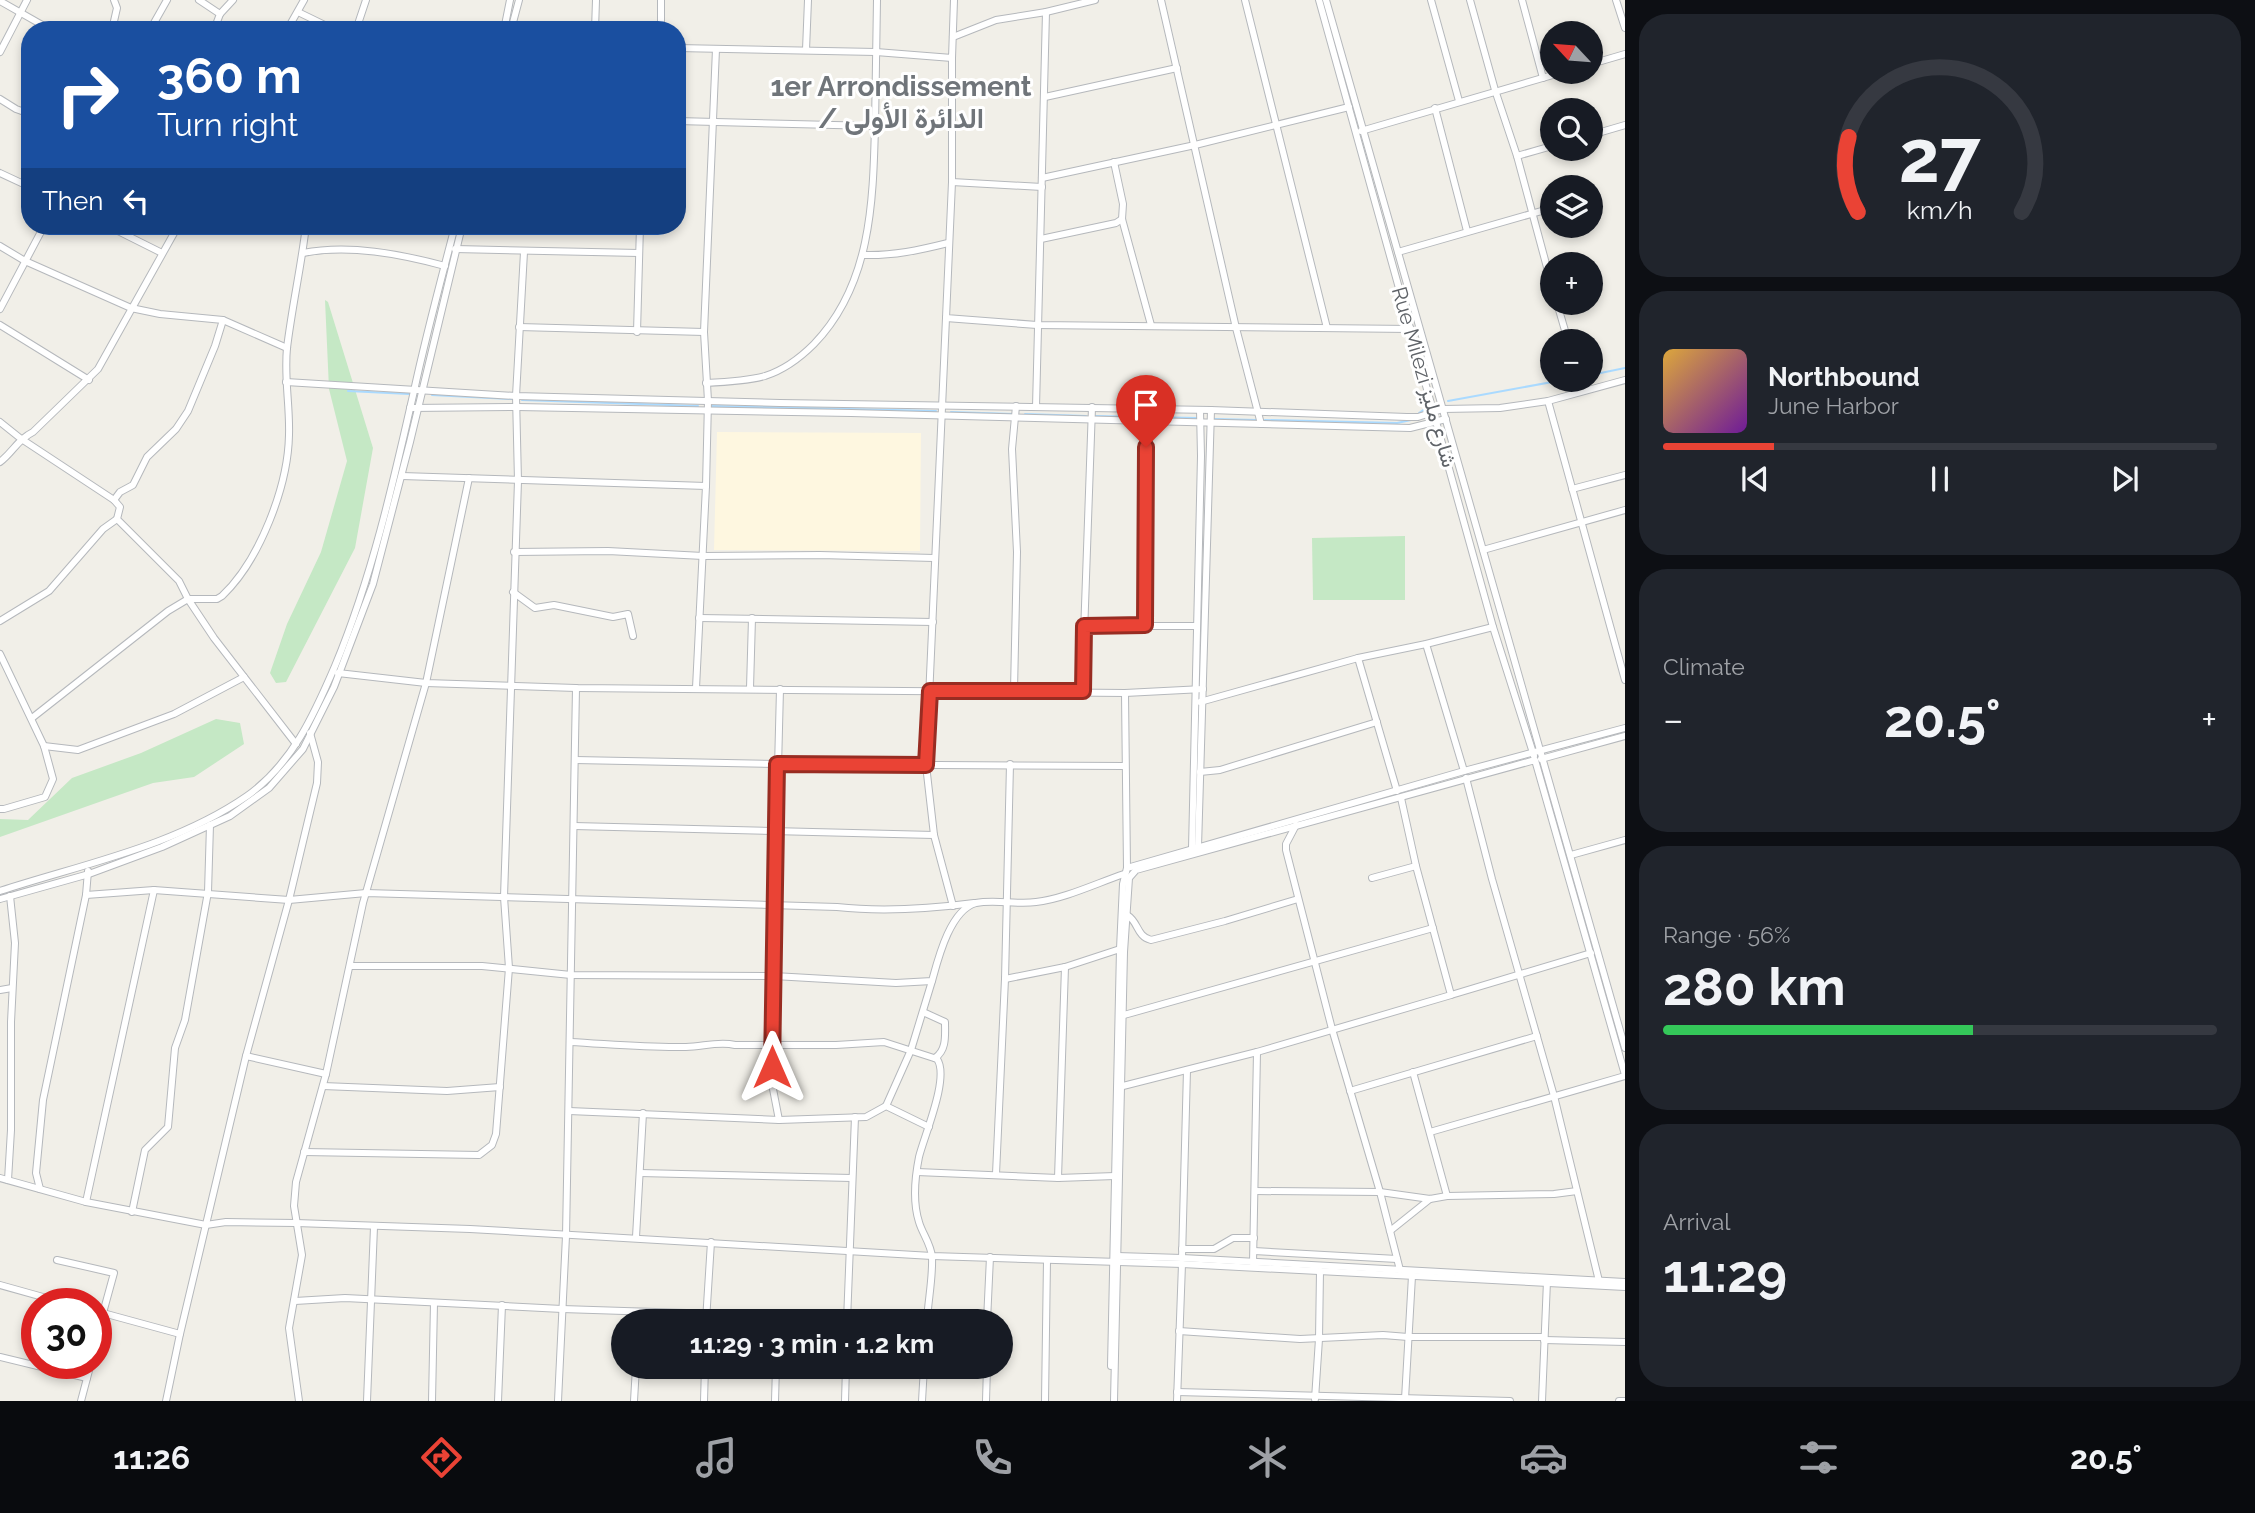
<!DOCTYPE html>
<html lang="en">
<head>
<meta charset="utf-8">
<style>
  :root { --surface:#171b24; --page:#20242c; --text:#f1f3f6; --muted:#9ea1a6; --line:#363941; --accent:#ea4335 }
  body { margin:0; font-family:Raleway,Vazirmatn,sans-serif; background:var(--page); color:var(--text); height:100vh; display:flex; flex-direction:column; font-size:26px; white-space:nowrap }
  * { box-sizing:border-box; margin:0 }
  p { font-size:23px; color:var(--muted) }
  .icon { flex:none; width:38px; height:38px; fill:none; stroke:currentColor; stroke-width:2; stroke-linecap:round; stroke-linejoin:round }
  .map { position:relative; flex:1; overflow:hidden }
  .sheet { display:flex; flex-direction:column; gap:14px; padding:14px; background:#0d0f14; width:630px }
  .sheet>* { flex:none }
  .banner { position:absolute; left:21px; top:21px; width:665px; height:214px; border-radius:28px; box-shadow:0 4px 10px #0003; background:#1a4fa0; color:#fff; overflow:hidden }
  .needle { width:46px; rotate:296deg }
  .controls { position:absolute; left:1540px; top:21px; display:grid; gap:14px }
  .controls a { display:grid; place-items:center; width:63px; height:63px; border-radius:50%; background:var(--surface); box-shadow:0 4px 10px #0003; font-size:35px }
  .speed { position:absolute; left:21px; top:1288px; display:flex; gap:14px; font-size:35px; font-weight:700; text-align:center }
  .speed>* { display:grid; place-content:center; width:91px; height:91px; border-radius:50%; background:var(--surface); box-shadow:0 4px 10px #0003; line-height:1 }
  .speed .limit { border:10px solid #d22; background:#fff; color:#111 }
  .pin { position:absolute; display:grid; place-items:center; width:60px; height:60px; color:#fff; margin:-72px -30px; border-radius:50% 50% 50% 0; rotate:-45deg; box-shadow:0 0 7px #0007 }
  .pin .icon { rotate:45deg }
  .me { position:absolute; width:77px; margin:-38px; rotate:0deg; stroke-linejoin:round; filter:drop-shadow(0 0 5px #0008) }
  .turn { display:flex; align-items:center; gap:24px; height:147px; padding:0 21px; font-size:32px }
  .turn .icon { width:91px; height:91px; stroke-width:2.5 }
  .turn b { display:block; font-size:49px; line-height:60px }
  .then { display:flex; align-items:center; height:66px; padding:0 21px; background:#0003; gap:14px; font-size:26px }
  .big { font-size:52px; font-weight:700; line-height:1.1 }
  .sheet .tile { flex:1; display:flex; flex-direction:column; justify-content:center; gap:10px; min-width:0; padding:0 24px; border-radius:28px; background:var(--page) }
  .sheet .dial { align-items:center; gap:0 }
  .dial svg { height:182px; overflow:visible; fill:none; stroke:var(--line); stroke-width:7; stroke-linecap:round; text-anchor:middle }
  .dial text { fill:var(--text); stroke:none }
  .song { display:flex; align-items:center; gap:21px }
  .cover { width:84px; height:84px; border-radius:10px; background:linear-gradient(135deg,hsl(40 70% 55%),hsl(280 70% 35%)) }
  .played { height:7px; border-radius:4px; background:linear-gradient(90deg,var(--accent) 20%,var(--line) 20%) }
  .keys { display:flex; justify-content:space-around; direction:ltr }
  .heat { display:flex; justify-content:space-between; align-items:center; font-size:38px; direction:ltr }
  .charge { height:10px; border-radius:5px; background:linear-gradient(90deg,#34c759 56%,var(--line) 0) }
  .trip { position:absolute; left:611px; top:1309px; width:402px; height:70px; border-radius:35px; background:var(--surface); box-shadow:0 4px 10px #0003; font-weight:700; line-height:70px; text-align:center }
  .tab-bar { display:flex; height:112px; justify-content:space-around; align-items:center; background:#090b0e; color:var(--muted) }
  .tab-bar .icon { width:49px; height:49px }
  .tab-bar .on { color:var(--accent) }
  .tab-bar b { font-size:32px; color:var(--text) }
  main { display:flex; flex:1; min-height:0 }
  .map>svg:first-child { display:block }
  .commercial { fill:#fef7e0 }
  .green { fill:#c5e8c5 }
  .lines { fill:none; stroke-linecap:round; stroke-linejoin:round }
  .stream { stroke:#aadaff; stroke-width:2 }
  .minor-casing { stroke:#b5b8bc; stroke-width:8 }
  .minor { stroke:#fff; stroke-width:6 }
  .route-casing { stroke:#982c22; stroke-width:18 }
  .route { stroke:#ea4335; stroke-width:12 }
  .labels { text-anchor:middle; stroke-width:6; stroke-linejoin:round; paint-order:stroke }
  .street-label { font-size:21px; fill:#5f6368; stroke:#fff }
  .district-label { font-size:28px; font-weight:bold; fill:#70757a; stroke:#fff }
</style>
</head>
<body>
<main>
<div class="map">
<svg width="1625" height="1401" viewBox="0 0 1625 1401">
  <rect width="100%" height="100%" fill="#f1efe8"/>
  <polygon class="commercial" points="717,432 921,433 920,551 714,550"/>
  <g class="green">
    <polygon points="325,300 328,302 373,448 355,548 286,682 276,683 270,673 287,624 321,552 347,461 329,389"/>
    <polygon points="1405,536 1405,600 1313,600 1312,538"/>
    <polygon points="216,719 240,723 244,744 194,777 153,783 0,837 0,819 28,820 72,778 141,753"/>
  </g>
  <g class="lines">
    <g class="stream">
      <polyline points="1591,375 1625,368"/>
      <polyline points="348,391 409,394"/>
      <polyline points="432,395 512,399"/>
      <polyline points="522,400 698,406"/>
      <polyline points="1448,401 1563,380"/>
      <polyline points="712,406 936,411"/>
      <polyline points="951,412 1013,414"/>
      <polyline points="1419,413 1429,406"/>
      <polyline points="1025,414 1086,416"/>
      <polyline points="1096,416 1197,418"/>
      <polyline points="1215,419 1256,420"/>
      <polyline points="1265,420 1397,423 1411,420"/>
    </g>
    <defs>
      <g id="minor">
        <polyline points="199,0 220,14 214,30"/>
        <polyline points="1161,0 1236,328 1261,424"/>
        <polyline points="1245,0 1327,328"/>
        <polyline points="1319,0 1493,627 1534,756"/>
        <polyline points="1326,0 1625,1048"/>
        <polyline points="1431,0 1459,101"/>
        <polyline points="1470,0 1495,90 1517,156 1552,286"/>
        <polyline points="1522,0 1543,78"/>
        <polyline points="1616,0 1625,28"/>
        <polyline points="0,1 51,30"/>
        <polyline points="298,12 335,30"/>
        <polyline points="220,14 233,0"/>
        <polyline points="112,30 117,8 114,0"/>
        <polyline points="150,30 167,0"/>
        <polyline points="287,30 304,0"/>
        <polyline points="356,30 366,0"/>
        <polyline points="504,30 510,0"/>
        <polyline points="511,30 519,0"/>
        <polyline points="595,30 596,0"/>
        <polyline points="661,30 661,0"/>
        <polyline points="953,37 996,20 1046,12 1095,0"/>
        <polyline points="677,48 876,52 952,58 954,0"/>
        <polyline points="806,50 808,0"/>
        <polyline points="0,52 27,0"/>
        <polyline points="952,58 952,182 946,318 1037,325 1411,329"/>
        <polyline points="1591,64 1625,54"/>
        <polyline points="1045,97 1177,68"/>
        <polyline points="0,99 16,109 30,114"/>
        <polyline points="1435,108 1467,231"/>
        <polyline points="677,121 875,126 877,0"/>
        <polyline points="1361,131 1563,72"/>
        <polyline points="1591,135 1625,125"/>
        <polyline points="1517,156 1552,146"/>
        <polyline points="1114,162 1123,204 1122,219 1151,325"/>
        <polyline points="0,173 30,187"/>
        <polyline points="1042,178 1195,145 1349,107"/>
        <polyline points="952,182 1042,187"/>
        <polyline points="108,226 162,253"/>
        <polyline points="1041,239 1116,223 1122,219"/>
        <polyline points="0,246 25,261 131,308 160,314 223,320 287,348"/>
        <polyline points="455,249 639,253"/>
        <polyline points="1398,252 1552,208"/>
        <path d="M303,253C349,244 400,254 445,266"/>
        <path d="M863,255C893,256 920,250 948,243"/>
        <polyline points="1557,303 1568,341"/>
        <polyline points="0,309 44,226"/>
        <polyline points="946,318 926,765 934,835 953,906"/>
        <polyline points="0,325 89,380"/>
        <polyline points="519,327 704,332"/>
        <polyline points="637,332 640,226"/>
        <polyline points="286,382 516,396 780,403 1211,410 1407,417 1418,417 1443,409 1500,408 1548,401 1625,380"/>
        <path d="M706,383C726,382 746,381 765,376C784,370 801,357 814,344C871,285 873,203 875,126"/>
        <polyline points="1548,401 1625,680"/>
        <polyline points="1036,407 1046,12"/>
        <polyline points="410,408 517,407 851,413 1410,428 1446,419"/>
        <polyline points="0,422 20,438 114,500 120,507 117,519 179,581 188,599 214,638 296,744"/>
        <path d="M0,462C14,451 17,440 33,432L98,369L178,226"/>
        <polyline points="402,476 706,486 696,688"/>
        <polyline points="706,486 708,401 704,332 716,49"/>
        <polyline points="1572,489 1625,475"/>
        <polyline points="114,500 120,492 133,485 147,457 176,429 188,411 215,346 223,320"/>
        <polyline points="1483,550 1625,510"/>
        <polyline points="514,552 608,551 703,556 820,555 934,558"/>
        <polyline points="513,592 535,608 554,605 613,617 628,614 633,636"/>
        <polyline points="699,618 933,622"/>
        <polyline points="0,621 49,591 103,529 117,519"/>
        <polyline points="1145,625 1146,421"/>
        <polyline points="1084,626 1196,626"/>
        <polyline points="1426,644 1464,771"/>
        <polyline points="0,654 44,746 53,779 45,797 4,809 0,809"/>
        <polyline points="1358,658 1397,791"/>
        <polyline points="338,673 426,683 576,688 1125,693 1203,689"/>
        <polyline points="750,688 752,618"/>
        <polyline points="1014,690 1017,552 1012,449 1016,406"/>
        <polyline points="1082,691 1092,407"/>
        <polyline points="1125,693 1127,868"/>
        <polyline points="1200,702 1358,658 1426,644 1493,627"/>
        <path d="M32,718L168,611L188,599H217L222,596C260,560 288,486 289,435C290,406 284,378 287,348C292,307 301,267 306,226"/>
        <polyline points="44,746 78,750 174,714 244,677"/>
        <polyline points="1541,759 1625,736"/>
        <polyline points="575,760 777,764 1124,766"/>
        <polyline points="1200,772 1220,770 1377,722"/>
        <polyline points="1466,778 1492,879 1554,1096 1599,1281"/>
        <polyline points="1296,825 1286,844 1286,850 1332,1029 1380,1192 1400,1270"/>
        <polyline points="574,826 934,835"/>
        <polyline points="1198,847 1211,410"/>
        <polyline points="1192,849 1201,456 1200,410"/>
        <polyline points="1571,855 1625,840"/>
        <polyline points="1372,878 1416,866"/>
        <path d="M0,891C83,864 175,846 247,796C292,764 314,715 335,666C372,577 393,484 414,391C426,335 441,280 455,226"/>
        <path d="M86,895L154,890L289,900L366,893L837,907C883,912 928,909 974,903"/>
        <polyline points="0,899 89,874 162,847 230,816 269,788 303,749 334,687 373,584 410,442 462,226"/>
        <path d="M1127,915C1139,922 1136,936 1151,940L1225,921L1298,899"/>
        <path d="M351,966H482L571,975L774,976L896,983L932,981C938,959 950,910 976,903C995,899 1017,905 1036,902C1064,899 1097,883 1124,874"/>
        <polyline points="1005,979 1065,967 1120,949"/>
        <polyline points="0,990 12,988"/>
        <polyline points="1451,995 1591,953"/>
        <path d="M923,1012L945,1022C945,1035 947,1050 935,1058"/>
        <polyline points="1124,1015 1433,928"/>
        <path d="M570,1042C609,1044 647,1048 686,1047C702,1047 718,1041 735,1045H836L884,1042L937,1059C950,1077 924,1136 919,1157C915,1177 913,1203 919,1222C922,1233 931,1244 932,1257C933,1277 928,1301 927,1321"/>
        <polyline points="246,1056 326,1074"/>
        <polyline points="1413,1072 1447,1196"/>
        <polyline points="323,1086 447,1091 500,1087"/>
        <polyline points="1123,1086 1257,1052 1451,995 1416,866 1401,798"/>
        <polyline points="1350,1091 1537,1036"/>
        <polyline points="886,1106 911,1050 932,981"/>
        <polyline points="569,1111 779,1120 866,1117 886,1106 929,1127"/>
        <polyline points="779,1120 773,1089 771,1045 780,689"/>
        <polyline points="1430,1132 1625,1076"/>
        <polyline points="304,1152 479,1155 492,1145 496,1134 509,968 504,897 518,481 516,396 524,252"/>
        <polyline points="917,1172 1058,1178 1115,1176"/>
        <polyline points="640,1173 852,1178"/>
        <polyline points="996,1174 1005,979 1010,764"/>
        <polyline points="0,1178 86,1202 206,1225 226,1222 296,1223 470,1229 932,1256 1182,1264 1625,1287"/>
        <polyline points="1058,1178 1065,967"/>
        <polyline points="8,1180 11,1130 11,1022 15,943 10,896"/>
        <polyline points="40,1189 36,1173 43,1100 86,895 88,871"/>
        <polyline points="1255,1191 1380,1192 1430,1199 1447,1196 1554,1194 1577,1191"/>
        <polyline points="86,1202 154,890"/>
        <polyline points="132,1212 145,1150 168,1127 175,1048 185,1020 208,892 210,825"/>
        <polyline points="1390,1231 1430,1199"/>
        <polyline points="636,1237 643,1113"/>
        <polyline points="1182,1249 1214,1249 1233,1238 1254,1238"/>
        <polyline points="1254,1251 1397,1259"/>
        <polyline points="1117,1256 1182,1258 1625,1282"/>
        <polyline points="1182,1258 1187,1070"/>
        <polyline points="57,1260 114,1273 103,1313 96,1311"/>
        <polyline points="1253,1263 1257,1052"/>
        <polyline points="0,1285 68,1304"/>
        <polyline points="295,1301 345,1298 562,1309 847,1318"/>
        <polyline points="706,1321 711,1242"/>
        <polyline points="847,1321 855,1117"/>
        <polyline points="987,1321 990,1257"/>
        <polyline points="1179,1331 1300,1339 1383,1335 1408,1337 1544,1337"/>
        <polyline points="1544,1340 1625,1342"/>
        <polyline points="96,1341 103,1313 180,1334"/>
        <polyline points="0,1357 87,1378"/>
        <polyline points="1111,1366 1120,949 1123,884 1127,868 1464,771 1625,728"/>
        <polyline points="1177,1392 1510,1401"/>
        <polyline points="1315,1399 1319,1339 1320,1271"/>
        <polyline points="1405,1399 1412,1276"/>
        <polyline points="81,1401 91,1363"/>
        <polyline points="166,1401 180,1334 246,1056 289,900 317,783 318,762 310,733"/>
        <polyline points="299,1401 289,1328 302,1255 294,1206 296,1182 326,1074 363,903 426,683 469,478"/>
        <polyline points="367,1401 374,1227"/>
        <polyline points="432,1401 434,1303"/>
        <polyline points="498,1401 502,1305"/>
        <polyline points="558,1401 566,1236 576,688"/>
        <polyline points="634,1401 636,1367"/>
        <polyline points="704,1401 705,1367"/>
        <polyline points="775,1401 776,1367"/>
        <polyline points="845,1401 846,1367"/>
        <polyline points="922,1401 924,1367"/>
        <polyline points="986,1401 987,1367"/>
        <polyline points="1045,1401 1047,1260"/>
        <polyline points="1114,1401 1124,952 1129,878 1136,870 1535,760 1625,1075"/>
        <polyline points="1177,1401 1182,1264"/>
        <polyline points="1542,1401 1547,1281"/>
        <polyline points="1619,1401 1625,1401"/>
      </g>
    </defs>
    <use href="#minor" class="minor-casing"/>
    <use href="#minor" class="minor"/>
  </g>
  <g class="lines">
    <defs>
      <polyline id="route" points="772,1067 777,764 926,765 930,691 1083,691 1084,626 1145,625 1146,447"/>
    </defs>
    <use href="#route" class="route-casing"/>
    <use href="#route" class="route"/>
  </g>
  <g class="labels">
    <g class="street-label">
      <text transform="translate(1424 377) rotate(74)" y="7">Rue Milezi شارع مليز</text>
    </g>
    <g class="district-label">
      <text x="901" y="96">1er Arrondissement<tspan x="901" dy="32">/ الدائرة الأولى</tspan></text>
    </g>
  </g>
</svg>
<div class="controls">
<a><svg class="needle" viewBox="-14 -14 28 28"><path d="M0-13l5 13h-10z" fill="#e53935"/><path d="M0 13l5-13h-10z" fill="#9ea1a6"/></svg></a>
<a><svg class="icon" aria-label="search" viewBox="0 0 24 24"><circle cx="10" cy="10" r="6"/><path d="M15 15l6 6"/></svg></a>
<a><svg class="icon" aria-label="layers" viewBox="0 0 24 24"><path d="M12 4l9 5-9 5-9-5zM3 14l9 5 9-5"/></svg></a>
<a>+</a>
<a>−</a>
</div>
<div class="speed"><div class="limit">30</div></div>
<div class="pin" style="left:1146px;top:447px;background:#d93025"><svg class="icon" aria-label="arrive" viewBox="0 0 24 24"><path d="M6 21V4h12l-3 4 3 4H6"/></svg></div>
<svg class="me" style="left:772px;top:1067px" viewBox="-20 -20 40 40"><path d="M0-17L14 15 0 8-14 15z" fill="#ea4335" stroke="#fff" stroke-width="4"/></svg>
<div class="trip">11:29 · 3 min · 1.2 km</div>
<div class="banner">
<div class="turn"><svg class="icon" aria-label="right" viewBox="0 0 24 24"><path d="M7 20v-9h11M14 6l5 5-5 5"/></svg><div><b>360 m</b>Turn right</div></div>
<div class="then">Then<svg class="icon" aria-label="left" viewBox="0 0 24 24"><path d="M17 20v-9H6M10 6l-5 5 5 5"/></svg></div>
</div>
</div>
<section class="sheet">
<div class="tile dial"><svg viewBox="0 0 100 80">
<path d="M14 69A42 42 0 1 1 86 69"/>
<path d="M14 69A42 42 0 0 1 10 36" stroke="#ea4335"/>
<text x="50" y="56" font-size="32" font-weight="700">27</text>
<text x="50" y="72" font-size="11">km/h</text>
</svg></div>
<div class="tile">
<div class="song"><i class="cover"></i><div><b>Northbound</b><p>June Harbor</p></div></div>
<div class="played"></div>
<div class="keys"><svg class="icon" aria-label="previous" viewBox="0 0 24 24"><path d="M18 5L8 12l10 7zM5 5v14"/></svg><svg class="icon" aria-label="pause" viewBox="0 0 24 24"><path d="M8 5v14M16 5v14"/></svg><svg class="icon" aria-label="next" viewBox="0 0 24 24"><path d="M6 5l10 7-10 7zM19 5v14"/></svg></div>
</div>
<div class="tile"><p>Climate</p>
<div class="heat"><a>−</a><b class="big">20.5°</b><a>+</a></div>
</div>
<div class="tile"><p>Range · 56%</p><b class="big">280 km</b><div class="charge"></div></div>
<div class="tile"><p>Arrival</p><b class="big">11:29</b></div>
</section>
</main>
<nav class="tab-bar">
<b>11:26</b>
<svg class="icon on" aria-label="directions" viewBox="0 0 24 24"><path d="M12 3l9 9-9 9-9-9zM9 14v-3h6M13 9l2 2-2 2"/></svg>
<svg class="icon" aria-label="music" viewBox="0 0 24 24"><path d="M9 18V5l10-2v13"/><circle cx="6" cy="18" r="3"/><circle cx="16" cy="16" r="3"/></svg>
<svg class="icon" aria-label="phone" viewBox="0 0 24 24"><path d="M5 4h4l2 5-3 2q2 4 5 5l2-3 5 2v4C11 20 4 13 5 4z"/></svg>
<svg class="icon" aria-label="climate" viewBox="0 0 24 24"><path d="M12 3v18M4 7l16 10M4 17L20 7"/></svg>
<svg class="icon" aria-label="car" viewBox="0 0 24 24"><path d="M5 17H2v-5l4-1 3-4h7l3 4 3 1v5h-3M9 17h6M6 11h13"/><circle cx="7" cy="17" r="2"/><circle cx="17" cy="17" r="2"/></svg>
<svg class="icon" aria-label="filters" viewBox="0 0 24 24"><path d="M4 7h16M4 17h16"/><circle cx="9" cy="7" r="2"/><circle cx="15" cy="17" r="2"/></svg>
<b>20.5°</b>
</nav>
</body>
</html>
